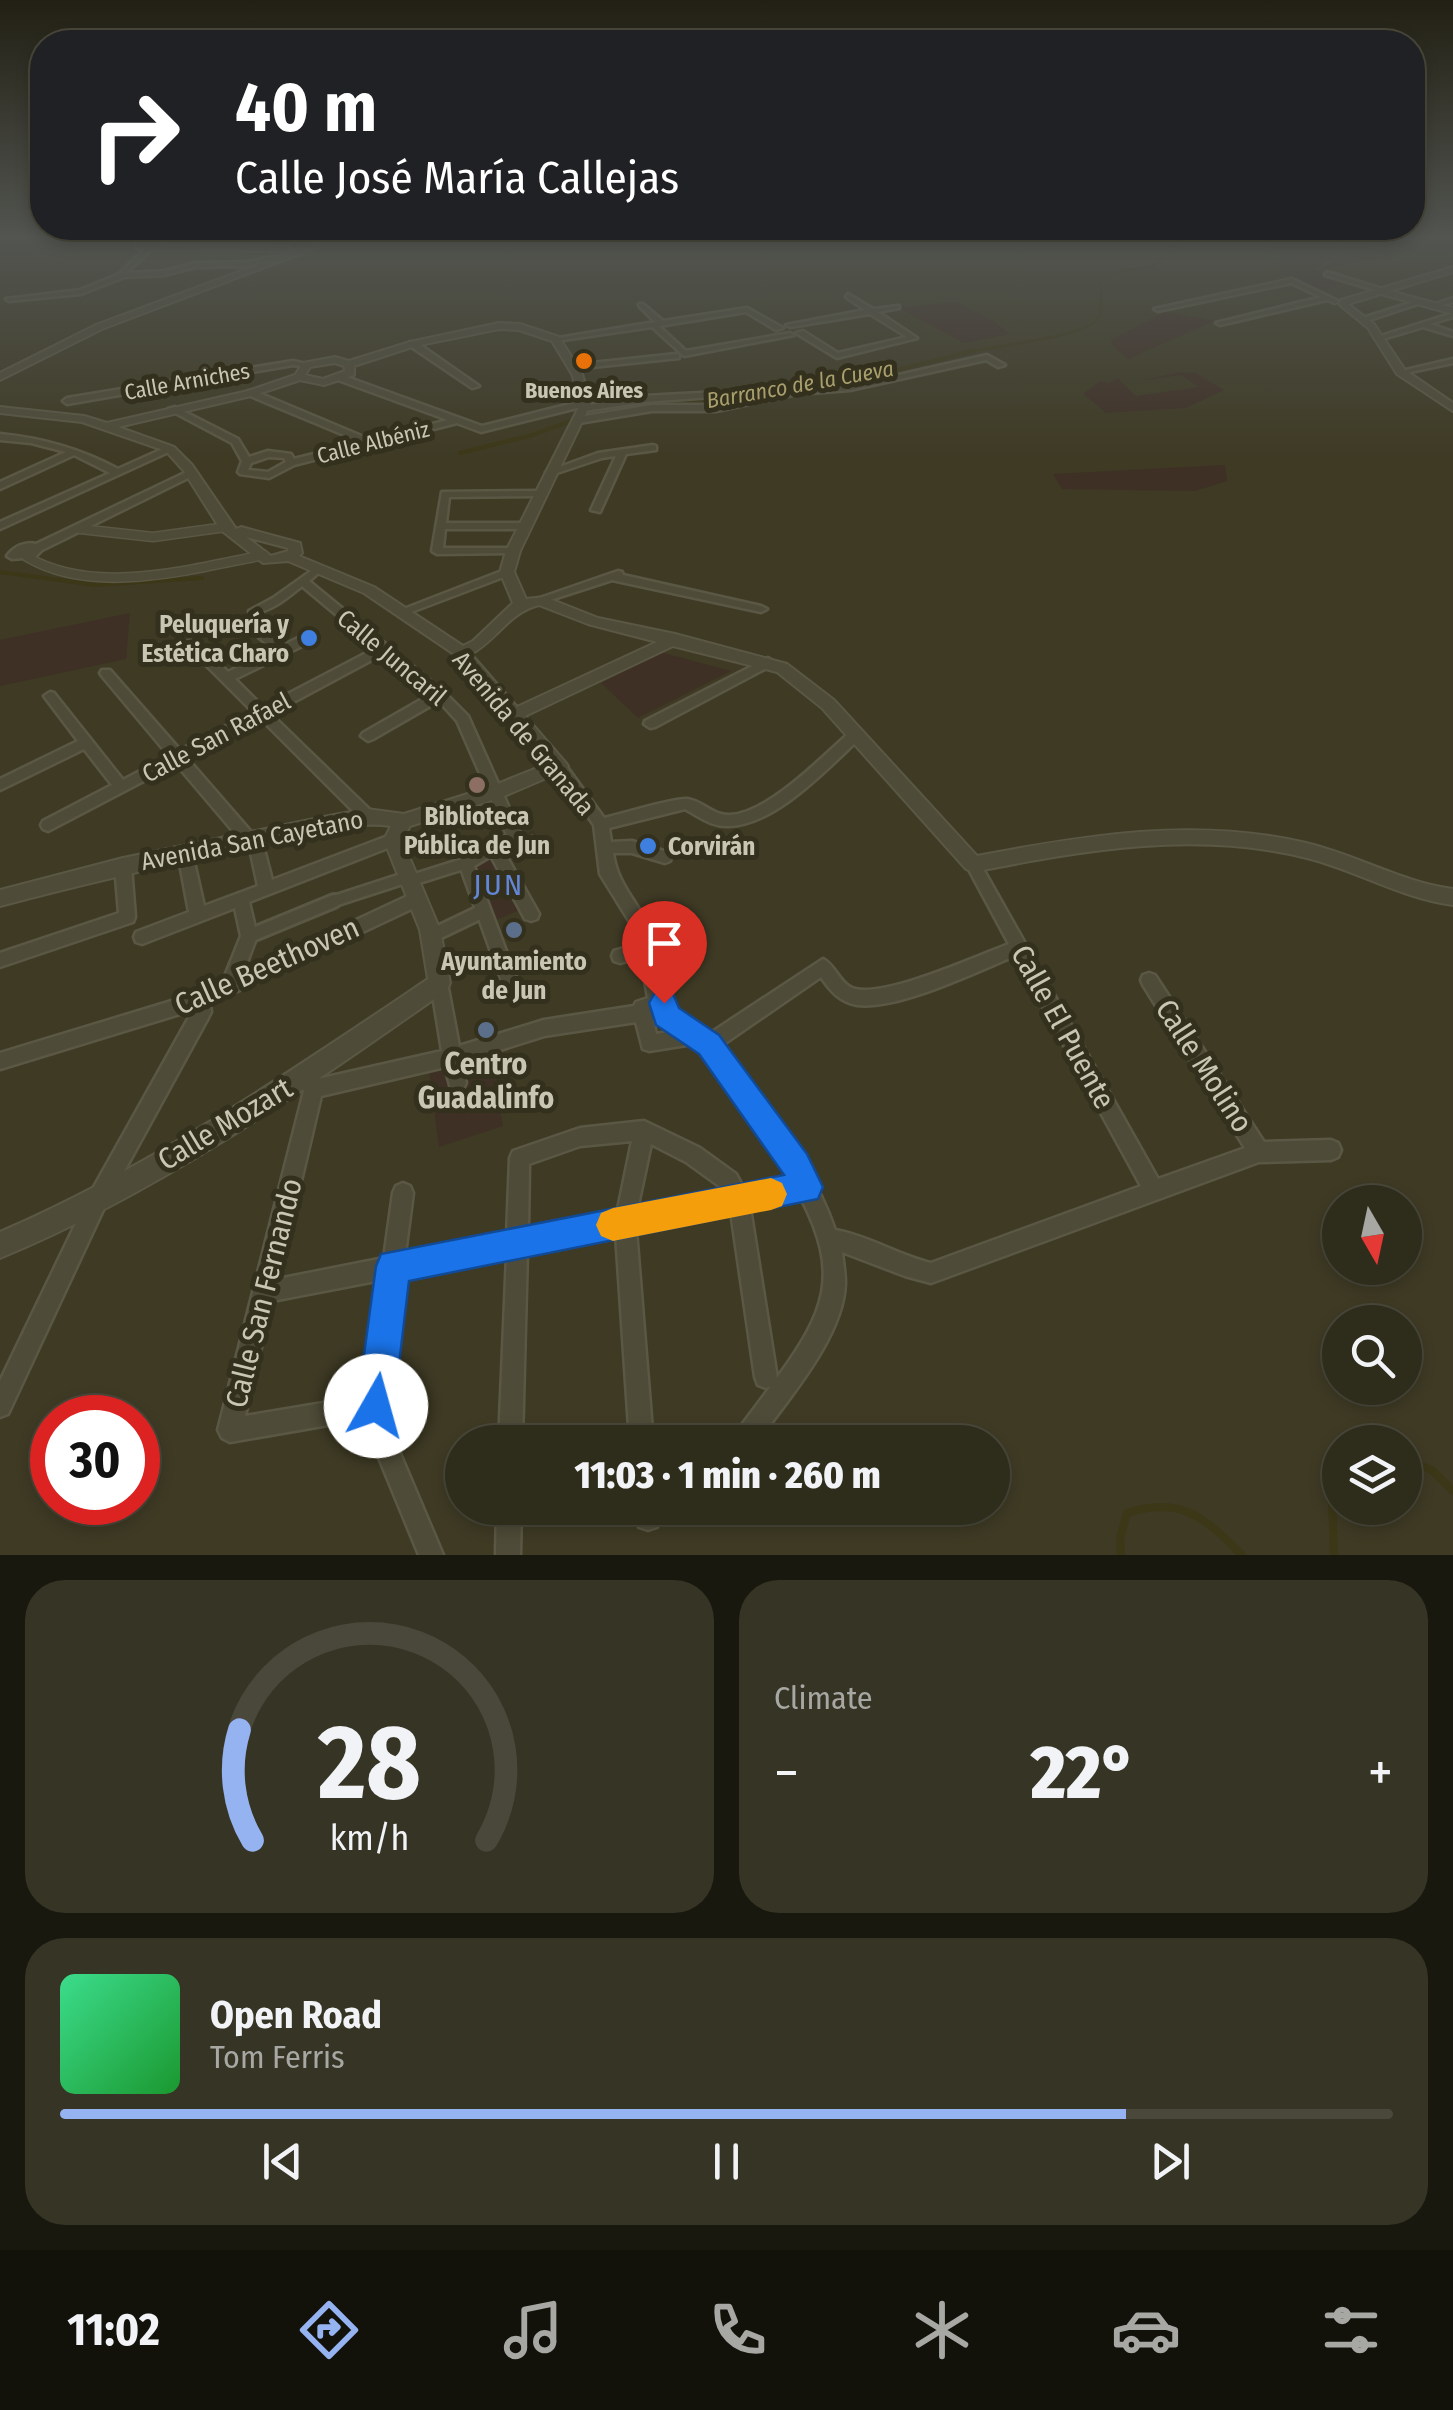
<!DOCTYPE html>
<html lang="en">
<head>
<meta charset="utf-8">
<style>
  :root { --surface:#2e2c1b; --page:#363424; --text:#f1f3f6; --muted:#a7a7a3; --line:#49483a; --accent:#95b2f1 }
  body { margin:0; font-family:"Fira Sans Condensed",sans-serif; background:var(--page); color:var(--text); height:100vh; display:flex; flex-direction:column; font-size:38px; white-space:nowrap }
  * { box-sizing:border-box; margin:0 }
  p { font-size:32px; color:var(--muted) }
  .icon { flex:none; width:55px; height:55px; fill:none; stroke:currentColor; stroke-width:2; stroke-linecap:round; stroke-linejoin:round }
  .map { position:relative; height:1555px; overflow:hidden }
  .drawer { display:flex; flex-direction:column; gap:25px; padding:25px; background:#19180f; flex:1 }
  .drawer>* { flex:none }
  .guide { position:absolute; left:30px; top:30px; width:1395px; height:210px; border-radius:40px; box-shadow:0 5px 15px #0003,0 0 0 2px var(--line); background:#202124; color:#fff; overflow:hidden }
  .needle { width:65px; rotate:171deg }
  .fabs { position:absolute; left:1322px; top:1185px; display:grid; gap:20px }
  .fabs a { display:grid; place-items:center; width:100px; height:100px; border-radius:50%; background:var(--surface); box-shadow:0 5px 15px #0003,0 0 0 2px var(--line); font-size:50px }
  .speed { position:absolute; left:30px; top:1395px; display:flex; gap:20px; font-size:50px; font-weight:700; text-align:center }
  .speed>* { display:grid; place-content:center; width:130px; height:130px; border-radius:50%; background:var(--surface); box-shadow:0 5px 15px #0003,0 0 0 2px var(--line); line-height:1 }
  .speed .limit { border:15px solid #d22; background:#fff; color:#111 }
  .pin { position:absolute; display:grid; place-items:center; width:85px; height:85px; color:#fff; margin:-102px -42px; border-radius:50% 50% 50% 0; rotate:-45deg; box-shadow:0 0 10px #0007 }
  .pin .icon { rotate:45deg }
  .me { position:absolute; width:110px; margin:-55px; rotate:7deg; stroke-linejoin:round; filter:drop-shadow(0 0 8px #0008) }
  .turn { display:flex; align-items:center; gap:35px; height:210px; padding:0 40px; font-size:45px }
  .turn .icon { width:130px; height:130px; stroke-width:2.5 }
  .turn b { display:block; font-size:70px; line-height:85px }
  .big { font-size:75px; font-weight:800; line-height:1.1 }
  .drawer .card { flex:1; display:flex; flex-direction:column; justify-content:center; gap:15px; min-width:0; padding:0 35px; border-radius:40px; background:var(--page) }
  .drawer .dial { align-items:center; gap:0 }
  .dial svg { height:260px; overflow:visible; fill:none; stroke:var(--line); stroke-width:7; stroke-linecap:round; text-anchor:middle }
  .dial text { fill:var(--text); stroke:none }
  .song { display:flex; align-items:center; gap:30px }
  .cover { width:120px; height:120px; border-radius:15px; background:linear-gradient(135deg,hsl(150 70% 55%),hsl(130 70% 35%)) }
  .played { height:10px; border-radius:5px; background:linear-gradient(90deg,var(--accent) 80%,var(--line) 80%) }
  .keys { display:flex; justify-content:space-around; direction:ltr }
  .heat { display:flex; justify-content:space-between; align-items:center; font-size:55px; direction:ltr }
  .drawer .tiles { flex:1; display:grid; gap:25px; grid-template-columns:1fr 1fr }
  .card:last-child { grid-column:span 2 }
  .trip { position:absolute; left:445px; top:1425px; width:565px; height:100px; border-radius:50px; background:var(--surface); box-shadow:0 5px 15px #0003,0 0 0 2px var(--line); font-weight:800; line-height:100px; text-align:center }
  .menu { display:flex; height:160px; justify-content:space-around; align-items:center; background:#12120b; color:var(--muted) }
  .menu .icon { width:70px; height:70px }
  .menu .on { color:var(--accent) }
  .menu b { font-size:45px; color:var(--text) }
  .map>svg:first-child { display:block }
  .green { fill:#3f3026 }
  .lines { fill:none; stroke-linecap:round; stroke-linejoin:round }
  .stream-far2 { stroke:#3c3717; stroke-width:2.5 }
  .stream-far1 { stroke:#3c3717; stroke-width:4 }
  .stream { stroke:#3c3717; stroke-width:8 }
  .pedestrian-far2-casing { stroke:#5a5744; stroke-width:11 }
  .pedestrian-far1-casing { stroke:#5a5744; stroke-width:15 }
  .pedestrian-casing { stroke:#5a5744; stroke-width:18 }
  .minor-casing { stroke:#5a5744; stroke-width:5 }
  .tertiary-casing { stroke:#5a5744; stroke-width:4 }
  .pedestrian-far2 { stroke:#4e4b38; stroke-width:8 }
  .pedestrian-far1 { stroke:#4e4b38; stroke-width:10 }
  .pedestrian { stroke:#4e4b38; stroke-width:12 }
  .minor { fill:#4e4b38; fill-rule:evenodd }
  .tertiary { fill:#4e4b38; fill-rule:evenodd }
  .shaded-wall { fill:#393624 }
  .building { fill:#524d33; stroke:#393624; stroke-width:2.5 }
  .route { fill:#1a73e8; stroke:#114b97; stroke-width:2.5 }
  .slow { fill:#f59e0b }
  .food-dot { fill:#e8710a; stroke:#33301d; stroke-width:4 }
  .shop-dot { fill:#3f7fe0; stroke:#33301d; stroke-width:4 }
  .education-dot { fill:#8d6e63; stroke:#33301d; stroke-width:4 }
  .service-dot { fill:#5c6f8a; stroke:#33301d; stroke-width:4 }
  .labels { text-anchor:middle; stroke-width:10; stroke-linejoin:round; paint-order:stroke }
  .far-street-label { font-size:22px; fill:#c9c7b4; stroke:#33301d }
  .far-water-label { font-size:22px; font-style:italic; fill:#a89f6d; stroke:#33301d }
  .far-poi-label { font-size:22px; font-weight:bold; fill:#c9c7b4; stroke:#33301d }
  .poi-label { font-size:25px; font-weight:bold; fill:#c9c7b4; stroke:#33301d }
  .street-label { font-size:25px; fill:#c9c7b4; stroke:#33301d }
  .quarter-label { font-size:30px; letter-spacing:2.5px; fill:#6386d6; stroke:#33301d }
  .near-street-label { font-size:30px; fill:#c9c7b4; stroke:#33301d }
  .near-poi-label { font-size:30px; font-weight:bold; fill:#c9c7b4; stroke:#33301d }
</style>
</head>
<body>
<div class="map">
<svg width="1453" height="1555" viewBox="0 0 1453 1555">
  <rect width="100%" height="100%" fill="#3e3a24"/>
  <g class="green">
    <polygon points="1256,239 1345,239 1331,259 1316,269 1288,259 1348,283 1318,291 1282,274 1279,268 1279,261 1287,258"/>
    <polygon points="1350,239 1372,239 1397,254 1319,270 1335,260"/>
    <polygon points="956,302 994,321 1009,334 964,343 899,308"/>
    <polygon points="1164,312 1214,321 1128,359 1112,345 1111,340"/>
    <polygon points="1181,372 1196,373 1224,390 1186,408 1106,413 1083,394 1100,381 1109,383 1118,378 1136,396 1199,387 1181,375 1138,381"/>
    <polygon points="1225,465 1227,481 1195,491 1062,489 1053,474"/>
    <polygon points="130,613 126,659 0,686 0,640"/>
    <polygon points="660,652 731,671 638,718 601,683"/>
    <polygon points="495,854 522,909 494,921 468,865"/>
    <polygon points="488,1045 503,1126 439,1147 428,1064"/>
  </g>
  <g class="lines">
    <path class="stream-far2" d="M963,353C987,347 1090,337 1099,317C1103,308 1100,289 1101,278C1134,262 1150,280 1177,245L1210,239"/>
    <g class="stream-far1">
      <polyline points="460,453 529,436 604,409 740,399 802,384 881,374 973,351"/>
      <polyline points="0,572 95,585 202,578"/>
    </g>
    <g class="stream">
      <polyline points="1405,1460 1432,1470 1453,1491"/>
      <path d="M1121,1555L1120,1538L1127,1513C1181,1495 1205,1518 1242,1555"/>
      <polyline points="1334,1555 1331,1469 1340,1462"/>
    </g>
    <defs>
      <g id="pedestrian-far2">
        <polyline points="80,529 153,537 226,527"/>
        <path d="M27,557C95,597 191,569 264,555"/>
      </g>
      <g id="pedestrian-far1">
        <polyline points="409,881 466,863"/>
        <polyline points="328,903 408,877"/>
      </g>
      <g id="pedestrian">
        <polyline points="249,936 334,901"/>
        <polyline points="431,936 483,911"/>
      </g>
      <g id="minor">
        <polygon points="149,239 165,242 165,244 160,246 288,247 291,249 288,251 152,249 126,273 164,271 196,263 246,262 297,252 300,254 246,266 196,267 164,275 124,277 81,294 9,301 6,299 80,290 119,274 145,249 136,248 136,246"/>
        <polygon points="1327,272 1382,289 1383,290 1378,291 1325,275"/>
        <polygon points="1292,279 1338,301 1335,303 1327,300 1220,325 1216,323 1321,297 1291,283 1158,311 1154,309"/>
        <polygon points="848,294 873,309 899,306 899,308 878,312 917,338 837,358 796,333 803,331 838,353 907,337 870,314 790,327 786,325 865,310 846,297"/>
        <polygon points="1453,298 1453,302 1433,308 1429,306"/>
        <polygon points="1419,300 1421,303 1367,321 1360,319"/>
        <polygon points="639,304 643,304 663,321 747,308 783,328 776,330 746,312 659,326 686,351 790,333 794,335 684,356 652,327 556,341 552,339 655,322 639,306"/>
        <polygon points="1453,313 1453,317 1430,324 1453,332 1453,336 1423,327 1379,340 1375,338"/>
        <polygon points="410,342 416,342 479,386 472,388 410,346"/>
        <polygon points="676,354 679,354 679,358 573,369 569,367 573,365"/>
        <polygon points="987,355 1005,365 998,367 986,360 850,390 797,394 716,411 652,411 579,423 575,420 579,417 652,405 716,405 797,390 850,386"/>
        <polygon points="1453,359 1453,363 1401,374 1397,372"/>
        <polygon points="293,361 311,365 307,367 293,365 67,404 63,401 67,398"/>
        <path d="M338,376H344L482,426L586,400L589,401V405L644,396L738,391L742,393L738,395L644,402L584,411L581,407L481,432L457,423L294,465L269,478L240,474L238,472L242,461L232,443L168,409L175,407L238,439L249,457L268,451L291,454L294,459L361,442L248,395V391H254L371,440L448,420L338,380ZM269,457L284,458L286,462L268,472L248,470L251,463Z"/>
        <path d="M0,434C42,438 81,449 118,469L167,447L175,449L0,529V522L110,473L74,455L0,489V482L66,452L31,443L0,440Z"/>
        <polygon points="653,445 656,446 656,450 626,454 600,512 591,510 616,456 602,458 551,475 546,472 598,453"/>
        <path d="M191,470L196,473L194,475L42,550L35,557L12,559L7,556C13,547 25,541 36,544Z"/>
        <polygon points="539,491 542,492 542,496 449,497 446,523 524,523 529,526 524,529 445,529 443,548 513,548 517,549 517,553 437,554 432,551 442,492"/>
        <path d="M318,566L323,569L309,581L444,692L468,716L522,837L520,841L503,850L539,914L537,919L531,921L525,919L491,856L474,866L517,980L515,985L509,987L503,985L459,863L461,859L507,835L457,721L439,701L373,739L368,741L361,736L363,733L431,694L383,654L271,714L372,812L374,816L372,820H362L261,719L187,758L252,833L260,834L272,880L393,834L398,836L400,840L398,844L249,902L257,936L243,973L412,894L417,893L422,894L425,899L422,904L210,1004L211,1012L208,1018L104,1208L8,1414L0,1417V1381L90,1194L193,1010L0,1069V1053L198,993L226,980L225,976L241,936L235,908L142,944L136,942L134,937L136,932L189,912L178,853L180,849H190L192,853L204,906L258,886L249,844L243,843L176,764L48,831L43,829L41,825L43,821L112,785L84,749L0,790V779L78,741L44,696L50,692L54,693L123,780L169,756L102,676L100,673L102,670H110L180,750L253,712L188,647L186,644L188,641H196L228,672L273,650L252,631V625H260L282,646L302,636H310L312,639L310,642L235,679L263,707L376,648L302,586C287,598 270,613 251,613L249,611L273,598Z"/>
        <polygon points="507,569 512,572 511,574 406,614 398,614 396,612"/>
        <polygon points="618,571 622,572 623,575 761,606 767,609 761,612 612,580 544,602 536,602 534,600"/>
        <polygon points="768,658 774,662 772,665 655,727 650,728 644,724 645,721"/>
        <path d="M854,731L861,736L859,739C827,769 775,825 729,826C712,827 700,817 685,809L609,828L611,842L632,841L670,853L672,857L670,861L665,863L632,853H613C617,881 631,894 644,918C657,942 660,969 665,996L669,998L674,1011L709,1034L823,959C835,965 838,980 850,987C877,1002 979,955 1009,944L966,864L968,860L973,858L978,860L1158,1179L1245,1148L1143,985L1141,980L1143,975L1149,973L1155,975L1264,1142L1331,1140L1338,1143L1341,1150L1338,1157L1331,1160L1259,1162L931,1283L905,1276L842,1252C843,1262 845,1273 845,1283C844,1336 787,1401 757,1442H731L735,1434L771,1386L766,1388L758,1385L755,1377L731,1212L636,1230L653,1442H630L616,1234L527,1251L522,1442H499L507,1255L403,1276L385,1418L443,1555H419L363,1419L230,1442L222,1438L218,1430L304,1091L295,1075L298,1069L304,1066L310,1069L318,1079L442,1051L431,983L433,978L439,976L445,978L447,983L459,1046L544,1020L634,1006L636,1002L648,998L641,957L620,963L614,961L612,956L614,951L638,944L631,924L600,874L594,825L554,769L552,766L554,763H564L604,818C622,814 673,798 687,799C703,801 713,816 730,815C767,814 822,757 849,733ZM1015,956L1141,1186L931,1263C898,1255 869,1236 835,1230C812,1161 761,1106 721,1046L821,977C830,991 840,1002 857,1005C899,1010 975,972 1015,956ZM653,1020H657L674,1031L656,1034ZM636,1022L643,1049L649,1051L693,1044L703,1050L792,1180L744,1189L736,1174L700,1148L644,1121L580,1128L513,1151L510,1158L507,1235L405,1254L413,1193L410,1186L403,1183L396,1186L393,1193L384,1258L278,1279L321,1096L445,1067L451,1089L457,1092L463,1089L466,1083L462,1062L544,1036ZM632,1141L617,1214L528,1231L529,1164L580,1146ZM651,1144L686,1162L722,1188L725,1193L637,1210ZM801,1198C841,1275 825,1312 777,1378L750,1208ZM381,1280L365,1396L245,1416L272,1301Z"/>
        <polygon points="123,860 128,862 131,866 135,917 133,922 0,967 0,953 119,913 115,866 118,862"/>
        <polygon points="497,1508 521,1508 520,1555 496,1555"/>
        <polygon points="635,1508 659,1508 660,1518 657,1527 648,1530 639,1527"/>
      </g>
      <g id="tertiary">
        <polygon points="327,239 339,239 102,329 0,380 0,373 96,325"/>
        <polygon points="1453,267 1453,272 1390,291 1453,308 1453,314 1381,294 1348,304 1374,324 1405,370 1453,403 1453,411 1397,374 1368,328 1340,305 1341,300"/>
        <path d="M499,323L520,324L559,337L582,374L591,403L520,551L514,572L526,599L545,597L598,618L675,634L787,664L834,700L977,856C1087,835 1195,817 1306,843C1357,855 1401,882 1453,889V905C1401,898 1358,871 1307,858C1195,830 1085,850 973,872L966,869L822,708L777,672L673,646L525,716L565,762L568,766L565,770L502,797L410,826L402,840L440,930L450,983L447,990C304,1090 162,1191 0,1258V1232C153,1166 290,1072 428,979L420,930L384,840L391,826C349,820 305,835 263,844C174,863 87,883 0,906V890L123,858L329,816L367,809L404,814L490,787L547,764L457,656L364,593L288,561L263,563L221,530L183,470L166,451L82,422L0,413V407L84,416L107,423L248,391L295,375L303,363L335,357L349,361L410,342ZM499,329L519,330L552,341L572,374L581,403L506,551L500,572L513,603L473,641L463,646L374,587L299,556L302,553L300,543L241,527L236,529L192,465L174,447L118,427L255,395L300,380L324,385L354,375V366L415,346ZM335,363L344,366L345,371L323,379L305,375L310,367ZM246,537L288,548V551L271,556ZM539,605L588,624L657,642L517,707L471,654C498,639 508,613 539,605Z"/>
      </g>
    </defs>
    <use href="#pedestrian-far2" class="pedestrian-far2-casing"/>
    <use href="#pedestrian-far1" class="pedestrian-far1-casing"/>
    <use href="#pedestrian" class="pedestrian-casing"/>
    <use href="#minor" class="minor-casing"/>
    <use href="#tertiary" class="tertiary-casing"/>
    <use href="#pedestrian-far2" class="pedestrian-far2"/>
    <use href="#pedestrian-far1" class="pedestrian-far1"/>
    <use href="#pedestrian" class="pedestrian"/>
    <use href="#minor" class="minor"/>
    <use href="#tertiary" class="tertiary"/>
  </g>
  <polygon class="shaded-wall" points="539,843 541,850 514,861 512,855"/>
  <polygon class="building" points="533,832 539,843 512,855 506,845"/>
  <linearGradient id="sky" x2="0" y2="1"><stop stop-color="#222014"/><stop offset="0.52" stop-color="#525550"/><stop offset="1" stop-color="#525550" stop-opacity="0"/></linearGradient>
  <rect width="1453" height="457" fill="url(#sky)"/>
  <polygon class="route" points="664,990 673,994 679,1008 719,1035 807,1154 823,1187 818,1199 409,1281 394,1406 389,1420 376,1425 362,1420 357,1406 376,1266 381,1254 784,1175 699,1054 656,1025 649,1003 654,994"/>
  <polygon class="slow" points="771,1178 782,1183 787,1194 782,1206 771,1210 613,1241 601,1236 596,1225 601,1213 613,1208"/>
  <circle class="food-dot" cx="584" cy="361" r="10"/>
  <g class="shop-dot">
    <circle cx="309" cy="638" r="10"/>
    <circle cx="648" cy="846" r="10"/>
  </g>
  <circle class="education-dot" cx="477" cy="785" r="10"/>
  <g class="service-dot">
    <circle cx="514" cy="930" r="10"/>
    <circle cx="486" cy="1030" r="10"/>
  </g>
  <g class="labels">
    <g class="far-street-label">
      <text transform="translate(187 381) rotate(-10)" y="8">Calle Arniches</text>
      <text transform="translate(373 442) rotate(-14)" y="8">Calle Albéniz</text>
    </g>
    <g class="far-water-label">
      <text transform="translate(800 384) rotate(-10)" y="8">Barranco de la Cueva</text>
    </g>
    <g class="far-poi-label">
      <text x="584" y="398">Buenos Aires</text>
    </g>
    <g class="poi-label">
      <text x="289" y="633" text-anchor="end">Peluquería y<tspan x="289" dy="29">Estética Charo</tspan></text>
      <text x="477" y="825">Biblioteca<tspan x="477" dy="29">Pública de Jun</tspan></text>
      <text x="668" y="855" text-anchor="start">Corvirán</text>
      <text x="514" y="970">Ayuntamiento<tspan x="514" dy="29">de Jun</tspan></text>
    </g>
    <g class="street-label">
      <text transform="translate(392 657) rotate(40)" y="9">Calle Juncaril</text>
      <text transform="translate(524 733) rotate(50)" y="9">Avenida de Granada</text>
      <text transform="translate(216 737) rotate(-28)" y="9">Calle San Rafael</text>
      <text transform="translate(252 840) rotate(-11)" y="9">Avenida San Cayetano</text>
    </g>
    <g class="quarter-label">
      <text x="499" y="895">JUN</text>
    </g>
    <g class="near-street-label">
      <text transform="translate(267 966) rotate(-24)" y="10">Calle Beethoven</text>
      <text transform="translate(1063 1027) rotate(61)" y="10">Calle El Puente</text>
      <text transform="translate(1204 1066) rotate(57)" y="10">Calle Molino</text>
      <text transform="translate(225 1124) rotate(-31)" y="10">Calle Mozart</text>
      <text transform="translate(264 1293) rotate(-76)" y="10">Calle San Fernando</text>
    </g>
    <g class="near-poi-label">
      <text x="486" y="1074">Centro<tspan x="486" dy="34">Guadalinfo</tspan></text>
    </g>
  </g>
</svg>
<div class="fabs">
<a><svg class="needle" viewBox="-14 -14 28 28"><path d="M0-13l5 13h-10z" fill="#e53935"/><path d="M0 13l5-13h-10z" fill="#a7a7a3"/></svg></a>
<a><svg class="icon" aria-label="search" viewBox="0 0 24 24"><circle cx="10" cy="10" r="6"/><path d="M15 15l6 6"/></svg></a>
<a><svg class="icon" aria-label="layers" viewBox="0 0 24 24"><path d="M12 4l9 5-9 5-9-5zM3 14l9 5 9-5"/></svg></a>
</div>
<div class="speed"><div class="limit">30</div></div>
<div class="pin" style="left:664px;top:1003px;background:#d93025"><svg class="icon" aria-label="arrive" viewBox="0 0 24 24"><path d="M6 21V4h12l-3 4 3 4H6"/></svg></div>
<svg class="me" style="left:376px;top:1406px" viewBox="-20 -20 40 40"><circle r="19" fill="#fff"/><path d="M0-13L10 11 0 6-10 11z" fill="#1a73e8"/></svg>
<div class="trip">11:03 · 1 min · 260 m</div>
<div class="guide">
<div class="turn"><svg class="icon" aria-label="right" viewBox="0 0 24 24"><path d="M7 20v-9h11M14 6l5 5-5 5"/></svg><div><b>40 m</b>Calle José María Callejas</div></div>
</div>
</div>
<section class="drawer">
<div class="tiles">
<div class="card dial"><svg viewBox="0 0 100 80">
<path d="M14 69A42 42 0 1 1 86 69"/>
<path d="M14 69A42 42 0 0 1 10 35" stroke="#95b2f1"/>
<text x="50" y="56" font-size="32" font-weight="700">28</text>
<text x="50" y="72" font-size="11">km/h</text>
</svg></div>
<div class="card"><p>Climate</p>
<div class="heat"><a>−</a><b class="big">22°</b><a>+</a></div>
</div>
<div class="card">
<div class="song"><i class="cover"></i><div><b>Open Road</b><p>Tom Ferris</p></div></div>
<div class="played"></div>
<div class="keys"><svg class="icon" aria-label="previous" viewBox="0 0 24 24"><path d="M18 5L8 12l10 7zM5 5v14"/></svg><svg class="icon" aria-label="pause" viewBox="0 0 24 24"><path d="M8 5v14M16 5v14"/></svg><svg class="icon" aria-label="next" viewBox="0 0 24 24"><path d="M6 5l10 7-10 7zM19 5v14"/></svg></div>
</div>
</div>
</section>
<nav class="menu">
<b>11:02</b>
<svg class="icon on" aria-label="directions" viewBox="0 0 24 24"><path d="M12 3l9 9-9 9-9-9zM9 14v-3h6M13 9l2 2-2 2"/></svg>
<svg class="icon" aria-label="music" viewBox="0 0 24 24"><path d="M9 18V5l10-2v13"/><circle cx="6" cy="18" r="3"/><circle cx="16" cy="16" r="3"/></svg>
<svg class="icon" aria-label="phone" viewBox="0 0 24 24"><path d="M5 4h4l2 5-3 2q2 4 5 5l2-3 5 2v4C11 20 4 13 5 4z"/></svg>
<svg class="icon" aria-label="climate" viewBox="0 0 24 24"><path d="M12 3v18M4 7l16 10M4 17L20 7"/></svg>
<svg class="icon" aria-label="car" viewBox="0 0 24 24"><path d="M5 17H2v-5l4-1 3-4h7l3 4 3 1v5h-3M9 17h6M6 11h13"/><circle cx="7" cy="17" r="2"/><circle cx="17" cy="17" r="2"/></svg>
<svg class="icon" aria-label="filters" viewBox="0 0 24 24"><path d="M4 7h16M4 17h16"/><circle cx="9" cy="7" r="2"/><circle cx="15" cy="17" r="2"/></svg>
</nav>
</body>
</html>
